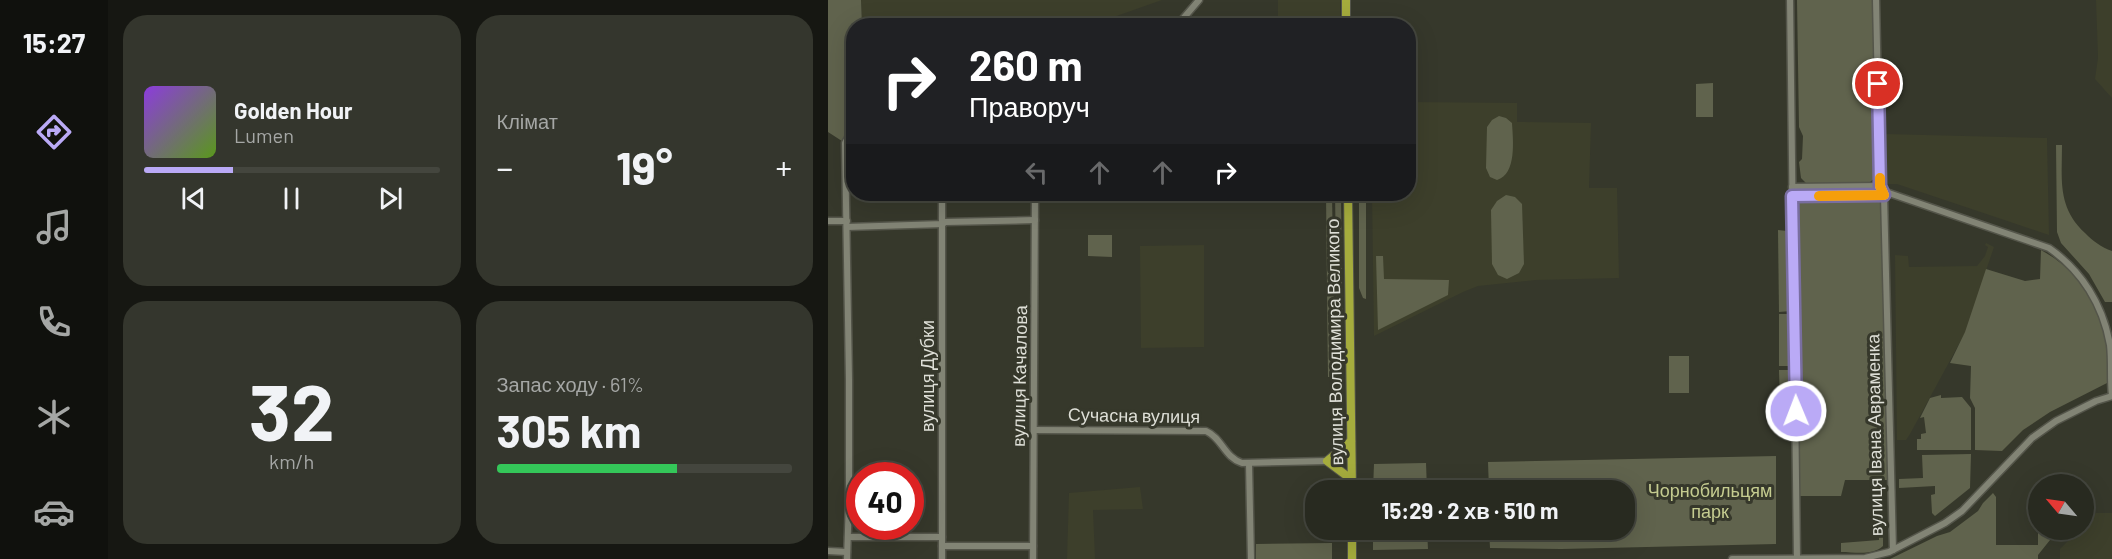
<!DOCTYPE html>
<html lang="uk">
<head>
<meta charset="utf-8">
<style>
  :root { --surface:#282a20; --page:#34362d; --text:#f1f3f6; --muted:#a5a7a5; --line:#44463e; --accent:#baaaf6 }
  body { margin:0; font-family:Barlow,sans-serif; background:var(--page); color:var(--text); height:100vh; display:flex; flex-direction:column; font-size:22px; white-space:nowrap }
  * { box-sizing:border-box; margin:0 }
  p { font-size:20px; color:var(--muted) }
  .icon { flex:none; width:33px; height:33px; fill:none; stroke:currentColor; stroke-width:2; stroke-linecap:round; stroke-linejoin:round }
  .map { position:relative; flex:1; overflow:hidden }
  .side { display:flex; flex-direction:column; gap:15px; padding:15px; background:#161712; width:720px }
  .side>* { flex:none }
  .guide { position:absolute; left:18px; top:18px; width:570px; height:183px; border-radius:24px; box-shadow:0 6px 24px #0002,0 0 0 2px var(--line); background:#202124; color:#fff; overflow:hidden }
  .needle { width:39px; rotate:299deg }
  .fabs { position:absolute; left:1200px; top:474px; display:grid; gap:12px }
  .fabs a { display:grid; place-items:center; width:66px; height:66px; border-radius:50%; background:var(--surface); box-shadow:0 6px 24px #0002,0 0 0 2px var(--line); font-size:30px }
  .speed { position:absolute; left:18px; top:462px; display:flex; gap:12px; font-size:30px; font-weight:700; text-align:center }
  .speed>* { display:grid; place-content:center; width:78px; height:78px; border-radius:50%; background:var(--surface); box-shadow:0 6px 24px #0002,0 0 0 2px var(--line); line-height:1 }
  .speed .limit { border:9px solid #d22; background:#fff; color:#111 }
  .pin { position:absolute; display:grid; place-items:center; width:51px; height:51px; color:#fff; margin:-26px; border:3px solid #fff; border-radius:50%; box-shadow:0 2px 6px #0007 }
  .me { position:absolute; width:66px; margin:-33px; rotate:359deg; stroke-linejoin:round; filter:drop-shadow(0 0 4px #0008) }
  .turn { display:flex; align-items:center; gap:21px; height:126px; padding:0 24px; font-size:27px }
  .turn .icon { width:78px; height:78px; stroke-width:2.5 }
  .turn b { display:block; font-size:42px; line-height:51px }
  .lanes { display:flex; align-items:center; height:57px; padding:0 24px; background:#0003; justify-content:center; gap:30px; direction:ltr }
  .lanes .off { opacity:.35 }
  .big { font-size:45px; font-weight:700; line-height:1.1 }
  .side .widget { flex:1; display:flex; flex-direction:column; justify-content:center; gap:9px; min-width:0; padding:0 21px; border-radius:24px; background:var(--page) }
  .side .dial { align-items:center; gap:0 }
  .dial b { font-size:78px; line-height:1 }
  .song { display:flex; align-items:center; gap:18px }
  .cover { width:72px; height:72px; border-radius:9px; background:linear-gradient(135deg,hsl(270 70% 55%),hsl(90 70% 35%)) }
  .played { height:6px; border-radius:3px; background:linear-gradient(90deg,var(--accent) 30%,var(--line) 30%) }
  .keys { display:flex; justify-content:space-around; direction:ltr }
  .heat { display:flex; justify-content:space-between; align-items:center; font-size:33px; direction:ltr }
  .charge { height:9px; border-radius:4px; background:linear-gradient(90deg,#34c759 61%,var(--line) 0) }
  .side .tiles { flex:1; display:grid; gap:15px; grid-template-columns:repeat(2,1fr) }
  .trip { position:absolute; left:477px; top:480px; width:330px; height:60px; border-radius:24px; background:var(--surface); box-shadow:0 6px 24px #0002,0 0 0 2px var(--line); font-weight:700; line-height:60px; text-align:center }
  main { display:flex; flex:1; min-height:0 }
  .dock { display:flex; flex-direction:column; width:108px; justify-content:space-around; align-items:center; background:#10110d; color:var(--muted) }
  .dock .icon { width:42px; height:42px }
  .dock .on { color:var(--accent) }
  .dock b { font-size:27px; color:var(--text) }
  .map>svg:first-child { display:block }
  .built { fill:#3d3f2b }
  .green { fill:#60634d }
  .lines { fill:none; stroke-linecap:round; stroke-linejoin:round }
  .minor-casing { stroke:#54554a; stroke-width:9 }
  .major-casing { stroke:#54554a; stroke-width:10 }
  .minor { stroke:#828475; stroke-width:6 }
  .major { stroke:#a5ac3d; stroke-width:8 }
  .route-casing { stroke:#796ea0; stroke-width:15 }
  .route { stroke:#baaaf6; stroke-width:10 }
  .slow { stroke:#f59e0b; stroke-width:10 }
  .labels { text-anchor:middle; stroke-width:6; stroke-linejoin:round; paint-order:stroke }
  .street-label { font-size:18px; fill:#dedfd7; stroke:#36382b }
  .park-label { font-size:18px; fill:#c5cc90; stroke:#36382b }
</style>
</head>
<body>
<main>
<nav class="dock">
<b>15:27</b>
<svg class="icon on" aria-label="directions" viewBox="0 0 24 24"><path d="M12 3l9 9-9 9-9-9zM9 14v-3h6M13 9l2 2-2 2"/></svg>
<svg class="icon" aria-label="music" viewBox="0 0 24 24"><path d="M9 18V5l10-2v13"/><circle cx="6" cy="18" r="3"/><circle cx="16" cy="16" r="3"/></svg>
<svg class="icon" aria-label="phone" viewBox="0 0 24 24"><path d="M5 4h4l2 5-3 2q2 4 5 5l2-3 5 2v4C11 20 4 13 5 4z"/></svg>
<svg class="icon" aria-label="climate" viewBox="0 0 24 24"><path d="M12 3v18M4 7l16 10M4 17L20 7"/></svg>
<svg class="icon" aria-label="car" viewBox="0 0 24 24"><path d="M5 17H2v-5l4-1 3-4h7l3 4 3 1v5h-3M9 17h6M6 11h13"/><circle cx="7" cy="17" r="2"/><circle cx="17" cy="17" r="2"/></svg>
</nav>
<section class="side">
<div class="tiles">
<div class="widget">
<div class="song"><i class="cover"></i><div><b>Golden Hour</b><p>Lumen</p></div></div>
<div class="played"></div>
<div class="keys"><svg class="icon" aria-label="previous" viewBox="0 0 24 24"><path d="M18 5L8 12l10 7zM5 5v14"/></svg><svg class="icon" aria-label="pause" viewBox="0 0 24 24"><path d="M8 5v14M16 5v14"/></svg><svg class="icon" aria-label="next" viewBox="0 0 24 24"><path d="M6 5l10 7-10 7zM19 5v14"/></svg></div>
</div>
<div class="widget"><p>Клімат</p>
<div class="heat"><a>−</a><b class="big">19°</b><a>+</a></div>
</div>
<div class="widget dial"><b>32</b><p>km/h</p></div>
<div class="widget"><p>Запас ходу · 61%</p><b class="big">305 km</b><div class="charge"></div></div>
</div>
</section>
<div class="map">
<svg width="1284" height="559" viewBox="0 0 1284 559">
  <rect width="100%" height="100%" fill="#36382b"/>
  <g class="built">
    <polygon points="33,0 334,0 260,26 34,25"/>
    <rect x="450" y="0" width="62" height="25"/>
    <polygon points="1268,0 1284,0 1284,98 1267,79 1270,58"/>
    <polygon points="581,102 689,103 689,122 763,123 761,188 789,188 791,278 708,280 650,286 635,292 546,336 544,194 580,194"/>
    <polygon points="1057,134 1219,138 1221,235 1069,184 1059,184"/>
    <polygon points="1158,243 1166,247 1137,333 1082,434 1078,440 1069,440 1067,255 1080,256 1081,267 1149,266 1157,256 1160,247 1157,245"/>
    <polygon points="376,245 376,347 313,348 312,246"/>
    <polygon points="312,487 315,509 265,510 267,559 239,559 241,493"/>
    <polygon points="1268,513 1284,513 1284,559 1232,559 1232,549 1251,530 1256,530 1256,525"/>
  </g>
  <g class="green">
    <polygon points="0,0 33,0 34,25 26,26 25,127 17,143 0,132"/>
    <polygon points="969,0 1046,0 1049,176 1041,183 984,184 979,184 973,178 971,162 974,159 975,136 971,127"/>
    <polygon points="885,83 885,117 868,117 868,84"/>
    <path d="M671,116L678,118L684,123C685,140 689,174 669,180L662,177L658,168L659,127L664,120Z"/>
    <path d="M1228,145H1234C1234,179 1229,207 1257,233C1265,241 1273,247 1284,251V302H1277L1261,274L1233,243L1229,232Z"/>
    <polygon points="498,194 504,194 507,377 500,377"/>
    <polygon points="507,194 513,194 515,371 513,377 510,377"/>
    <polygon points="531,194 538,194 538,299 535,298 531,288"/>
    <polygon points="678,195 687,197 694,204 696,264 691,273 679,279 670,275 664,264 663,210 669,201"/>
    <polygon points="1056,195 1063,480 1017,480 1013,496 969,496 965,196"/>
    <polygon points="950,230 959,231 962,238 963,311 951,312"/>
    <polygon points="260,235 284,235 284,257 260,256"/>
    <path d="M1213,250C1252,272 1272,301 1280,345C1282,357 1281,370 1281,382L1222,412L1195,430L1174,451L1147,450V408L1142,398L1143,366L1122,363L1137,332L1158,269L1197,281L1212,279Z"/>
    <polygon points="548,256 555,256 556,279 621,280 620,295 550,330"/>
    <rect x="951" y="314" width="12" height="52"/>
    <rect x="841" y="356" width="20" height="37"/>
    <polygon points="951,370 964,370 964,403 952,403"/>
    <polygon points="1113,395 1113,398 1134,397 1143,408 1143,450 1089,450 1089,439 1093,439 1093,434 1098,433 1096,417 1092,418 1102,398"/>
    <polygon points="1143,454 1142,488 1107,516 1104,513 1103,495 1107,494 1107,486 1071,488 1071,479 1095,478 1094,455"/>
    <polygon points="948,456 948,544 733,549 662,548 661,530 796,530 796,490 661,490 660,462"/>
    <polygon points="598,463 599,490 545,490 546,464"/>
    <polygon points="1165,493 1168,497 1168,545 1210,545 1210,515 1210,530 1230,530 1210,555 1210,559 1062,559 1109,536 1122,532 1150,511 1155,503"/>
    <path d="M1044,499L1055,500V546C1044,556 1027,552 1013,552V543L1051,540V537L1047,533C1055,524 1054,513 1044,505Z"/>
    <polygon points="545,530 599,530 600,549 545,550"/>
    <polygon points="504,543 504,559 428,559 428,544"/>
  </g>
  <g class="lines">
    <defs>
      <g id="minor">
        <polyline points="962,0 969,558"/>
        <polyline points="1048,0 1052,186 1056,195 1065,550"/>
        <polyline points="345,26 353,21 371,0"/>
        <polyline points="964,187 1052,186"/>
        <path d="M1055,191L1221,248C1254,271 1275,305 1282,345C1284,362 1282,379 1284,396"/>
        <polyline points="965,196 1056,195"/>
        <polyline points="0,221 19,221"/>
        <polyline points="19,227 115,224 117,222 207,220"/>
        <path d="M206,430L378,431C394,438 396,457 414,463L499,461"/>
        <polyline points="421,464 423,559"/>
        <polyline points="20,537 114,537"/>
        <polyline points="114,546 205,546"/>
        <polyline points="0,551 19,552"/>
        <polyline points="19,559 21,500 21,379 17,143 26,127"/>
        <polyline points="114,559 114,194"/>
        <polyline points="205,559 207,194"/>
        <polyline points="904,559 1037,558 1061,552 1117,523 1134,511 1204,438 1228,421 1268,401 1284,396"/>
      </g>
      <g id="major">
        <polyline points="518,0 518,26"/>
        <polyline points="520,194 524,490"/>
        <polyline points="523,441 499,461 523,479"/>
        <polyline points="524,530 524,559"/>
      </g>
    </defs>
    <use href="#minor" class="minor-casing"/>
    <use href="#major" class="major-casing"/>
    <use href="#minor" class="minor"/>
    <use href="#major" class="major"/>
  </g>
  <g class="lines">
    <defs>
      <polyline id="route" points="968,411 964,196 1056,195 1052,186 1050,84"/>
    </defs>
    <use href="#route" class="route-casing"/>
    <use href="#route" class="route"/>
    <polyline class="slow" points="991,196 1056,195 1052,186 1052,178"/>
  </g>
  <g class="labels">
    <g class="street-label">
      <text transform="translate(507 342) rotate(-91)" y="6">вулиця Володимира Великого</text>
      <text transform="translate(100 376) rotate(-90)" y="6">вулиця Дубки</text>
      <text transform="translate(192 376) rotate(-89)" y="6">вулиця Качалова</text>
      <text transform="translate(306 416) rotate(1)" y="6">Сучасна вулиця</text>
      <text transform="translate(1047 435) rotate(-91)" y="6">вулиця Івана Авраменка</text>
    </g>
    <g class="park-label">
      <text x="882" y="497">Чорнобильцям<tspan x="882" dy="21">парк</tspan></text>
    </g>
  </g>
</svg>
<div class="fabs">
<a><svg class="needle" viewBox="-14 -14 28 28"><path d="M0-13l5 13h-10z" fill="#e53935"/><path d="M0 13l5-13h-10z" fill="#a5a7a5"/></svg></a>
</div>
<div class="speed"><div class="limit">40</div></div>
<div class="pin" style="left:1050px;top:84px;background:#d93025"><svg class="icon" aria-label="arrive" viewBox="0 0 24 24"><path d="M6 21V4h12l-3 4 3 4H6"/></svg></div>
<svg class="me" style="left:968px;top:411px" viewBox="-20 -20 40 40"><circle r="17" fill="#baaaf6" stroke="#fff" stroke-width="3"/><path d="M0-11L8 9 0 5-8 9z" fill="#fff"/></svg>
<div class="trip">15:29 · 2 хв · 510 m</div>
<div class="guide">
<div class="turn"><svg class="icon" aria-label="right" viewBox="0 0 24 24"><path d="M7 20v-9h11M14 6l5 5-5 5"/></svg><div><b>260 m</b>Праворуч</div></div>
<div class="lanes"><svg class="icon off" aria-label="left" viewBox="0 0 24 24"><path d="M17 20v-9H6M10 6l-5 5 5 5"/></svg><svg class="icon off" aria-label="ahead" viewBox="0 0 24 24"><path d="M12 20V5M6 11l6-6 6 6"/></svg><svg class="icon off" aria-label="ahead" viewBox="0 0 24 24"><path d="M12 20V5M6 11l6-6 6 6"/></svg><svg class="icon" aria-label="right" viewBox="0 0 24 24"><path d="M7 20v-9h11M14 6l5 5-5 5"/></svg></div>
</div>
</div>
</main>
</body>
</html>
